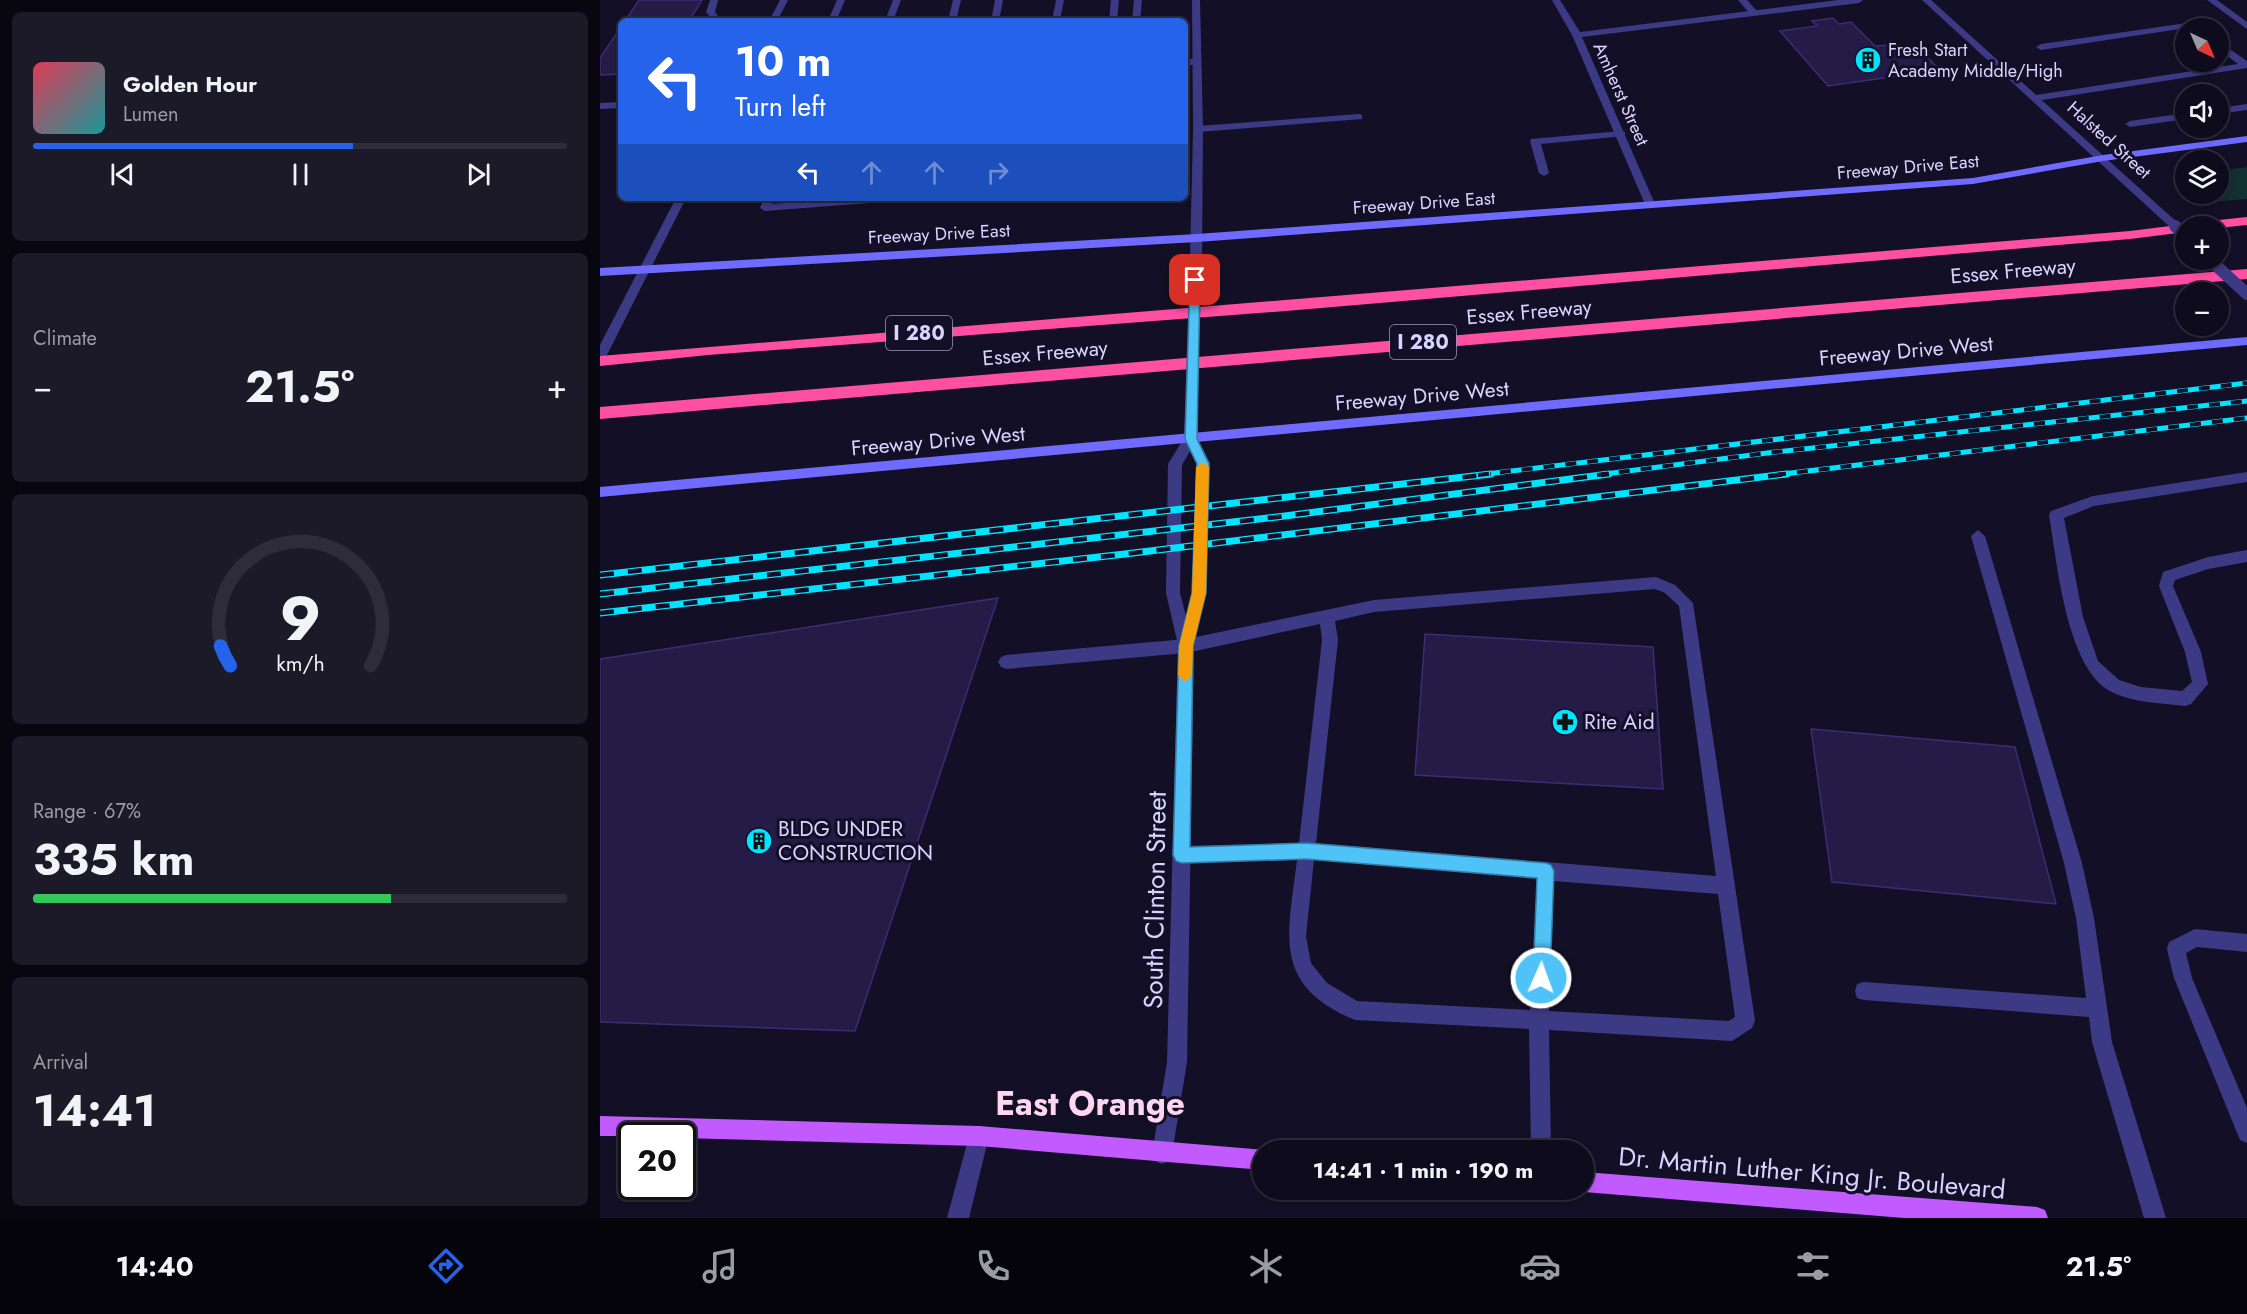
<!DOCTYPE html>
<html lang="en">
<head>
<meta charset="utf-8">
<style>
  :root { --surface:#0e0b1c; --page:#1c1929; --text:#f1f3f6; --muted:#9b9ba3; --line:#2e2b3b; --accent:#2563eb }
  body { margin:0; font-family:Jost,sans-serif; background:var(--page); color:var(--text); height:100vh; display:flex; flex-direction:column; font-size:22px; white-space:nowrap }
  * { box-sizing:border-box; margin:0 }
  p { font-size:20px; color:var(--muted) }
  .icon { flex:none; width:33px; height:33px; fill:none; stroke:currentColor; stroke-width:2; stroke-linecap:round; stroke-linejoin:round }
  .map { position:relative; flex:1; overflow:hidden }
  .details { display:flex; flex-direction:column; gap:12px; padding:12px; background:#08060f; width:600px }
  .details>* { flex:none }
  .hud { position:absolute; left:18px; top:18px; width:570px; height:183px; border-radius:9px; box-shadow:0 3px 9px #0003,0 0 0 2px var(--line); background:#2563eb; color:#fff; overflow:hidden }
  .needle { width:39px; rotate:136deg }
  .fabs { position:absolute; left:1575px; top:18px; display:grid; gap:12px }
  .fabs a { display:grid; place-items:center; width:54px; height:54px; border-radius:50%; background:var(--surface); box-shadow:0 3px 9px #0003,0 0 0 2px var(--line); font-size:30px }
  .speed { position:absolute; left:18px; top:1122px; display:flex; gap:12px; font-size:30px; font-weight:700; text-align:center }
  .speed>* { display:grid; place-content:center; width:78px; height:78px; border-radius:50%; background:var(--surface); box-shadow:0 3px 9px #0003,0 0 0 2px var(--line); line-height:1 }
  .speed .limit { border:3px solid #111; border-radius:9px; background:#fff; color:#111 }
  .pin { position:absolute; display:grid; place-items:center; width:51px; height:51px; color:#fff; margin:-26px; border-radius:12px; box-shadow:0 3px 9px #0006 }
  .me { position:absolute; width:66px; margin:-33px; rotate:2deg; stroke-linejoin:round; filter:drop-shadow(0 0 4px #0008) }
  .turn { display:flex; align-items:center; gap:21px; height:126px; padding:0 18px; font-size:27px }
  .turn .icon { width:78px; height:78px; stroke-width:2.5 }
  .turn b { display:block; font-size:42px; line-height:51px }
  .lanes { display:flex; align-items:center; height:57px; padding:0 18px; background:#0003; justify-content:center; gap:30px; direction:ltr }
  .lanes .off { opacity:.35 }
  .big { font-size:45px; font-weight:700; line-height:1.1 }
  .details .card { flex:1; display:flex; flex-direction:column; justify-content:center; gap:9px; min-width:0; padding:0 21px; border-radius:9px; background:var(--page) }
  .details .dial { align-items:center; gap:0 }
  .dial svg { height:156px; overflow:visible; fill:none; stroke:var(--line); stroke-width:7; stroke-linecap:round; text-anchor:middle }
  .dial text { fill:var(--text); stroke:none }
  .song { display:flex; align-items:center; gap:18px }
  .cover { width:72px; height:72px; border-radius:9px; background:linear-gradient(135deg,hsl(350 70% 55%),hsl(180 70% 35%)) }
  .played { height:6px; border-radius:3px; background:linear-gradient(90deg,var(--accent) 60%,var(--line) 60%) }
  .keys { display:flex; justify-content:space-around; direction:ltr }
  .heat { display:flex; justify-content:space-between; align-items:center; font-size:33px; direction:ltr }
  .charge { height:9px; border-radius:4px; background:linear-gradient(90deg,#34c759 67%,var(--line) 0) }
  .trip { position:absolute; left:652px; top:1140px; width:342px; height:60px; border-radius:30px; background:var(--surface); box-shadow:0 3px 9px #0003,0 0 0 2px var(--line); font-weight:700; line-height:60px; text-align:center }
  .tabs { display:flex; height:96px; justify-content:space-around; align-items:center; background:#06040b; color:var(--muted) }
  .tabs .icon { width:42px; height:42px }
  .tabs .current { color:var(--accent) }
  .tabs b { font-size:27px; color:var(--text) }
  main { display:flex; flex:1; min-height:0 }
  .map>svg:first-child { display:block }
  .green { fill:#12302f }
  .building { fill:#241b47; stroke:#3b2d73; stroke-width:1.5 }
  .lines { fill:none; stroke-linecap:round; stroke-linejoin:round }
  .service { fill:#3d3a85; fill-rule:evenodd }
  .minor { fill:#3d3a85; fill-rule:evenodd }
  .tertiary { fill:#3d3a85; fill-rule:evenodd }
  .secondary { fill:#6f6bff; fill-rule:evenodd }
  .primary { fill:#c25bff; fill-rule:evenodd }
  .motorway { fill:#ff4fa3; fill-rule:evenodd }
  .rail-far1-casing { stroke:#00e5ff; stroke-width:5 }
  .rail-casing { stroke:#00e5ff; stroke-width:7 }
  .rail-far1 { stroke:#130f26; stroke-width:4; stroke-dasharray:11; stroke-linecap:butt }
  .rail { stroke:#130f26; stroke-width:4.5; stroke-dasharray:14; stroke-linecap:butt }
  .tertiary-bridge { stroke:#3d3a85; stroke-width:12 }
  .route { fill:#4fc3f7; stroke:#337fa1; stroke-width:1.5 }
  .slow { fill:#f59e0b }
  .labels { text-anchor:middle; stroke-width:6; stroke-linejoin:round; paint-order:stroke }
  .far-poi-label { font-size:18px; fill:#d9d4ff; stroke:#130f26; text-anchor:start }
  .far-street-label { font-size:18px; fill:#d9d4ff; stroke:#130f26 }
  .shield { fill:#130f26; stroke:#9e99be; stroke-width:1.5 }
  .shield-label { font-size:20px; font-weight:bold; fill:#d9d4ff }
  .street-label { font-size:21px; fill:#d9d4ff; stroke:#130f26 }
  .poi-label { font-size:21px; fill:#d9d4ff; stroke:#130f26; text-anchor:start }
  .near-street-label { font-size:26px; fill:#d9d4ff; stroke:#130f26 }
  .near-district-label { font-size:33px; font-weight:bold; fill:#ffd6f0; stroke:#130f26 }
</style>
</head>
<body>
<main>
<section class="details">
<div class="card">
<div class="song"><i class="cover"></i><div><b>Golden Hour</b><p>Lumen</p></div></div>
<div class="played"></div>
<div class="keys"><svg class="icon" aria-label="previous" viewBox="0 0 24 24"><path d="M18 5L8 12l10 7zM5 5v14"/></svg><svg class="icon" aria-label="pause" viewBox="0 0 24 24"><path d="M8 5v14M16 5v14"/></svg><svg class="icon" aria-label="next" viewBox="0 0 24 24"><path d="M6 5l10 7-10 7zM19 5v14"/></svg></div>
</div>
<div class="card"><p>Climate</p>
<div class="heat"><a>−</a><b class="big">21.5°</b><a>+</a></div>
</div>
<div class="card dial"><svg viewBox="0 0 100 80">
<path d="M14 69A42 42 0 1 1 86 69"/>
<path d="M14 69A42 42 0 0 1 9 59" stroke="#2563eb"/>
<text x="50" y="56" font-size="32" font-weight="700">9</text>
<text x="50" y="72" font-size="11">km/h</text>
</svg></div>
<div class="card"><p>Range · 67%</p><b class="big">335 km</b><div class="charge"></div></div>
<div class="card"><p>Arrival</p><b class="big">14:41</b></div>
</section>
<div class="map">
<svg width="1647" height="1218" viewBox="0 0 1647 1218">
  <rect width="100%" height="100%" fill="#130f26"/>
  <polygon class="green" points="1647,167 1647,199 1597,203 1589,194 1618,194 1619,171"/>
  <g class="building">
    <polygon points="39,0 102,0 89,21 25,21"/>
    <polygon points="1233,18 1239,24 1251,22 1275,46 1289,45 1295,51 1317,47 1340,70 1228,86 1180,31 1217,26 1212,21"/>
    <polygon points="21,27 21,74 0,75 0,58"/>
    <polygon points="398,598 255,1031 0,1022 0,659"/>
    <polygon points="825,634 1053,647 1063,789 815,775"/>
    <polygon points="1211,729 1415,747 1456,904 1232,882"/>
  </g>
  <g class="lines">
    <g class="service">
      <polygon points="110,0 118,0 115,12 122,21 113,21 106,12"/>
      <polygon points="237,0 245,0 236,21 228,21"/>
      <polygon points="293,0 301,0 293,21 285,21"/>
      <polygon points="353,0 361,0 356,21 348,21"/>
      <polygon points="395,0 403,0 399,21 391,21"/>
      <polygon points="456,0 464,0 460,21 452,21"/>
      <polygon points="511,0 519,0 517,21 509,21"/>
      <polygon points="534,0 542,0 540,21 532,21"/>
      <polygon points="1138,0 1147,0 1157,11 1157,15 1151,15"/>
      <polygon points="1607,0 1617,0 1647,22 1647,29"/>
      <polygon points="1594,22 1602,28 1586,28 1441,50 1436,47 1441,44"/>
      <polygon points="1618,41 1647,61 1647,68 1436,101 1431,98 1436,95 1638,64 1618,49"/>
      <polygon points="585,59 597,59 602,62 597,65 585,65"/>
      <polygon points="21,102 21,108 0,109 0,103"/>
      <polygon points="1647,104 1647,110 1618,114 1618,108"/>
      <polygon points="1586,113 1586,119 1530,127 1525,124 1530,121"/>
      <polygon points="759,114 762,115 762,119 598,132 593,129 598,126"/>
      <polygon points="1021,131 1025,132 1025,136 941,144 949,173 944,176 939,173 930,141 931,139"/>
      <polygon points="164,198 174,198 172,204 253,198 301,198 296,201 165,211 160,208"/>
      <path d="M1647,472V482L1494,506L1464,518L1483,617L1498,661L1519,680L1541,687L1582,691L1592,682L1585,652L1559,586L1563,572L1608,557L1647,550V562L1608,569L1575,580L1573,586L1601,652L1608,684L1591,704L1585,706C1561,703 1530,703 1508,690C1466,664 1457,562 1449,515L1451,511L1493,496Z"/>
      <polygon points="1378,530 1385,536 1482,863 1494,918 1512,1042 1566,1218 1544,1218 1492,1042 1489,1017 1264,1000 1257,998 1255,991 1257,984 1264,982 1486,998 1476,918 1464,863 1371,536"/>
      <path d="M1056,577L1075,585L1093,603L1155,1021L1152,1028L1132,1041L949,1030L951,1150H931L929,1029L755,1020C671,985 688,935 697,860L581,864L575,861L572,855L575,849L581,846L699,843L722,640L720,624L586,653L406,669L401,667L398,662L401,657L406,655L586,639L774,600ZM1055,589L1065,593L1079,606L1116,876L716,843L738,640L735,621L774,612ZM714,860L937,879L930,1010L757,1001L727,983L711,963L706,936ZM954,881L1118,894L1135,1017L1129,1021L949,1011Z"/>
      <polygon points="1595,929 1647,934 1647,952 1597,947 1586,953 1592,978 1647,1108 1647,1143 1640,1140 1574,978 1567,949 1569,942"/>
    </g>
    <g class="minor">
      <polygon points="180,0 188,0 177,21 169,21"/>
      <polygon points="952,0 960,0 980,32 1238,0 1263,0 1259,3 982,37 1055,204 1050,207 1045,204 972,35"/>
      <polygon points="76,198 86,198 6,357 0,361 0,345"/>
    </g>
    <g class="tertiary">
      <polygon points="592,0 600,0 603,129 602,259 596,263 590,259 593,129"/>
      <polygon points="1322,0 1331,0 1579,224 1579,228 1571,228"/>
      <path d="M591,405L597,410L598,439L610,463L606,593L594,646L587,1062L572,1154L569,1161L562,1164L555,1161L552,1154L567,1062L578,645L566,593L568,464L584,438L585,410ZM590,451L596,463L592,593L586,616L580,593L582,465Z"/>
      <polygon points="379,1126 386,1129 389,1136 369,1218 347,1218 369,1136 372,1129"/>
    </g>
    <g class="secondary">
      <polygon points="1647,136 1647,142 1503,161 1373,184 597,242 0,276 0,268 597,234 1373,178 1503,155"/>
      <polygon points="1647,337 1647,345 0,497 0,487"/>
    </g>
    <g class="primary">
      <polygon points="0,1116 379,1126 665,1150 663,1150 663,1170 379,1146 82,1138 82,1136 0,1136"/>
      <polygon points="984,1172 1437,1207 1445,1210 1448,1218 1304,1218 984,1192 977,1190 984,1190"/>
    </g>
    <g class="motorway">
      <polygon points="1647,217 1647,225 1618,228 1593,226 1600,222"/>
      <polygon points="1586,224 1592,226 1586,226 1586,232 1530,239 686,311 108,355 0,366 0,356 1530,231"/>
      <polygon points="1647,269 1647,279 0,419 0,407"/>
    </g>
    <defs>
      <g id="rail-far1">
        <polyline points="878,475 1647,383"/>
        <polyline points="997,475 1175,452 1647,401"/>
        <polyline points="1175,475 1647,418"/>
      </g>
      <g id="rail">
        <polyline points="0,575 891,474"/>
        <polyline points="0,594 677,517 1009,474"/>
        <polyline points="0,613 525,554 1187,474"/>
      </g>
    </defs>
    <use href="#rail-far1" class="rail-far1-casing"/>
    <use href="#rail" class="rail-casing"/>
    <use href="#rail-far1" class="rail-far1"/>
    <use href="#rail" class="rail"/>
    <g class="tertiary-bridge">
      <polyline points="1575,226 1586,236"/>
      <polyline points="1610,260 1647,294"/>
      <polyline points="591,410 596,259"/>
    </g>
  </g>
  <polygon class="route" points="595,277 600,280 597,439 609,464 606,593 593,646 590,847 706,843 946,863 951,865 954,871 950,978 947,984 941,986 935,984 933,978 937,878 706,859 581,863 576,861 573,855 579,646 592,593 597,464 585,439 590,280"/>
  <polygon class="slow" points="603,462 609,467 606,593 593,646 592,675 585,682 578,675 579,646 592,593 596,467"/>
  <defs>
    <symbol id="building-disc" viewBox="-11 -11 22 22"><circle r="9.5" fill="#00e5ff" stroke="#130f26"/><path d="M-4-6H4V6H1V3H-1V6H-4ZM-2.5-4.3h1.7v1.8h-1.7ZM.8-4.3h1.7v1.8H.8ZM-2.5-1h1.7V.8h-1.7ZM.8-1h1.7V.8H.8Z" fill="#111"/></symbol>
    <symbol id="pharmacy-disc" viewBox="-11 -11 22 22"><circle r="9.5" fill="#00e5ff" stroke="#130f26"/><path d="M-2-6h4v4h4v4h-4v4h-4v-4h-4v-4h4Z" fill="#111"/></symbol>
  </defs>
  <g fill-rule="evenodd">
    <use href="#building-disc" x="1253" y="45" width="30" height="30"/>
    <use href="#pharmacy-disc" x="950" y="707" width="30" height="30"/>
    <use href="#building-disc" x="144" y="826" width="30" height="30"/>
  </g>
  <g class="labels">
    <g class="far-poi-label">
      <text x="1288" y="56">Fresh Start<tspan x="1288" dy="21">Academy Middle/High</tspan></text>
    </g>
    <g class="far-street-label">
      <text transform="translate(1021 94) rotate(66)" y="6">Amherst Street</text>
      <text transform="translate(1509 140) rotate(42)" y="6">Halsted Street</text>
      <text transform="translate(1308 167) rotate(-5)" y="6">Freeway Drive East</text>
      <text transform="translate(824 203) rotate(-4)" y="6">Freeway Drive East</text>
      <text transform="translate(339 234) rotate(-3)" y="6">Freeway Drive East</text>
    </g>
    <g class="shield">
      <rect x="286" y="316" width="66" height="34" rx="4.5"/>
      <rect x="790" y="325" width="66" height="34" rx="4.5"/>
    </g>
    <g class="shield-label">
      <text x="319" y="340">I 280</text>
      <text x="823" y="349">I 280</text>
    </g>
    <g class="street-label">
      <text transform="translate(1413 271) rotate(-5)" y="7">Essex Freeway</text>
      <text transform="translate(929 312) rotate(-5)" y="7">Essex Freeway</text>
      <text transform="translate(1306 351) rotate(-5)" y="7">Freeway Drive West</text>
      <text transform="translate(445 353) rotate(-5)" y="7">Essex Freeway</text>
      <text transform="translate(822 396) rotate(-5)" y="7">Freeway Drive West</text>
      <text transform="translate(338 441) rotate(-5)" y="7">Freeway Drive West</text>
    </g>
    <g class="poi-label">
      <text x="984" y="729">Rite Aid</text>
      <text x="178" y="836">BLDG UNDER<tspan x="178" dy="24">CONSTRUCTION</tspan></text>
    </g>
    <g class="near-street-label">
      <text transform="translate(555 900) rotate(-89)" y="9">South Clinton Street</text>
      <text transform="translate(1212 1173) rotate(5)" y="9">Dr. Martin Luther King Jr. Boulevard</text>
    </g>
    <g class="near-district-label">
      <text x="490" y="1115">East Orange</text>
    </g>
  </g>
</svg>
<div class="fabs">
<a><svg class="needle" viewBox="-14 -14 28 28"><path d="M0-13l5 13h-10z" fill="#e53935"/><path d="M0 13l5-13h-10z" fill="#9b9ba3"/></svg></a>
<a><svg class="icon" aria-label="sound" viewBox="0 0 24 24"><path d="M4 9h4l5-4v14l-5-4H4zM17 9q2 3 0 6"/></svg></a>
<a><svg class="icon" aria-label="layers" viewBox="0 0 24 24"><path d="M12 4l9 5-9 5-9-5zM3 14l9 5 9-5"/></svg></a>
<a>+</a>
<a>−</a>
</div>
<div class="speed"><div class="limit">20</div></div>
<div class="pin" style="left:595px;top:280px;background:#d93025"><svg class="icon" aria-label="arrive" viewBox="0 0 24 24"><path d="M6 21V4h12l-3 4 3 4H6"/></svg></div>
<svg class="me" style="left:941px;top:978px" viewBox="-20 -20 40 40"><circle r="17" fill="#4fc3f7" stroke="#fff" stroke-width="3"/><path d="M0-11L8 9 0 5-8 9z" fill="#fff"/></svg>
<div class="trip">14:41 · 1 min · 190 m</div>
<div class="hud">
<div class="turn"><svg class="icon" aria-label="left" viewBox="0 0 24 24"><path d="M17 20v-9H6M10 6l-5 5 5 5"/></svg><div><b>10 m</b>Turn left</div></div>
<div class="lanes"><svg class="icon" aria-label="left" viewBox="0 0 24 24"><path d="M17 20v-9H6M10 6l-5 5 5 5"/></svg><svg class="icon off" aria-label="ahead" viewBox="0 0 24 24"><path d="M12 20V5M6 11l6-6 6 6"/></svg><svg class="icon off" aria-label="ahead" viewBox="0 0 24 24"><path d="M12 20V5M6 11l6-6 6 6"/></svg><svg class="icon off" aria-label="right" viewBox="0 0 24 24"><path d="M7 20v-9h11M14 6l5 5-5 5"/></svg></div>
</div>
</div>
</main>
<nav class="tabs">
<b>14:40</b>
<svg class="icon current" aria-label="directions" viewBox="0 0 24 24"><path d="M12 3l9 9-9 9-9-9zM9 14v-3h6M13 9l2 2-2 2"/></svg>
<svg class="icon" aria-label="music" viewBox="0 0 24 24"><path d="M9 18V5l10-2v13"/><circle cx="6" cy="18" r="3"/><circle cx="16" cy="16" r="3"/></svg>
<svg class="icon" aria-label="phone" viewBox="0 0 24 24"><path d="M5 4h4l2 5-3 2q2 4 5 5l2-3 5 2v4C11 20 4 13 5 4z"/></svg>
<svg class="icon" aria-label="climate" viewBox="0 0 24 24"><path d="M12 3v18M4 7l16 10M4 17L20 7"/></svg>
<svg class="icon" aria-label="car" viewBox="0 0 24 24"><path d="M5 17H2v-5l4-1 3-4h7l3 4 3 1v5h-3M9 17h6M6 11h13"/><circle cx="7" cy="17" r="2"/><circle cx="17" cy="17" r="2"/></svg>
<svg class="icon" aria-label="filters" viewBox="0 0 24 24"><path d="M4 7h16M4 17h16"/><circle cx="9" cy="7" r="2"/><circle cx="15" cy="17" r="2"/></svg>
<b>21.5°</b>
</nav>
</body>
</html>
